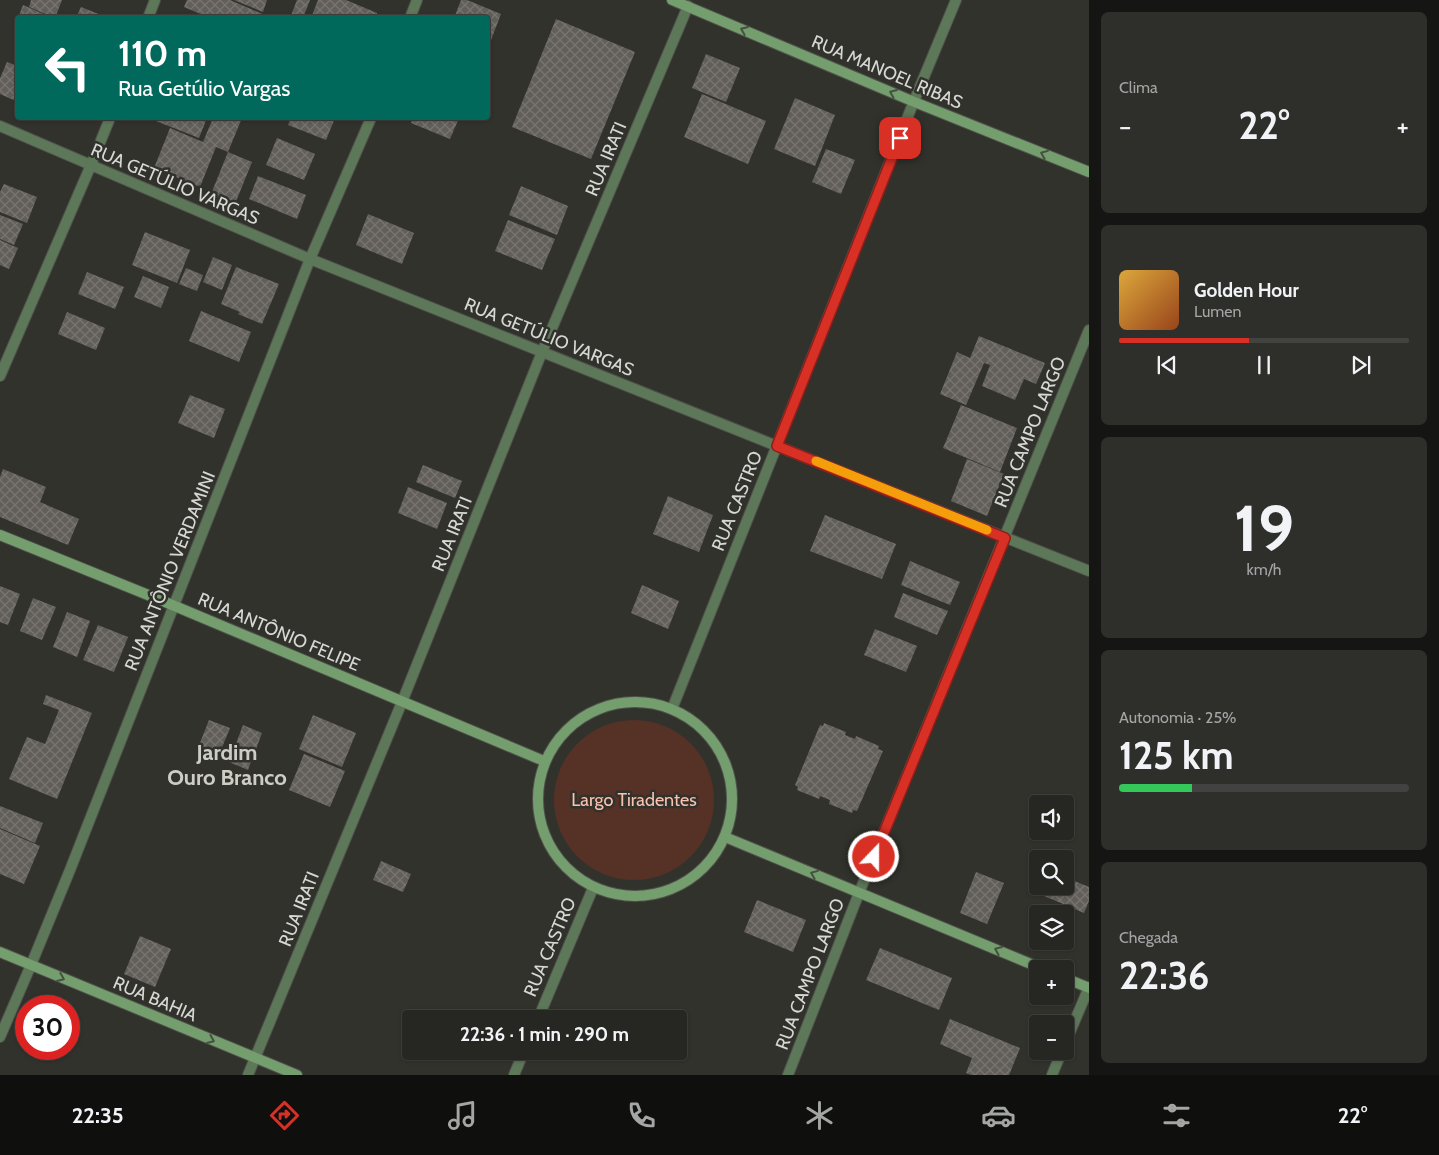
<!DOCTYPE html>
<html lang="pt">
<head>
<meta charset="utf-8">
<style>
  :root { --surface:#262622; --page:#2e2e2a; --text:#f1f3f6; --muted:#a4a5a5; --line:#424340; --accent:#d93025 }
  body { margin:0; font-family:Cabin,sans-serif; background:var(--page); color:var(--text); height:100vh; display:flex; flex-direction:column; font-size:19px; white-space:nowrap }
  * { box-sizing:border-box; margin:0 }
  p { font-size:16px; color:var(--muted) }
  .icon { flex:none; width:28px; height:28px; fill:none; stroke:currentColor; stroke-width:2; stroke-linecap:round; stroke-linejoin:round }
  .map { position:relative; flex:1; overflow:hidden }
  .panel { display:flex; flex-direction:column; gap:12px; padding:12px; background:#151513; width:350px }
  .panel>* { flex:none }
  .top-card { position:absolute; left:15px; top:15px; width:475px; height:105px; border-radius:5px; box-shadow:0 1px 4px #0004,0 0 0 1px var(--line); background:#00695c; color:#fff; overflow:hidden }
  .controls { position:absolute; left:1029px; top:795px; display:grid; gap:10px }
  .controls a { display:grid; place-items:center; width:45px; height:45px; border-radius:5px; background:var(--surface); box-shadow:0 1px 4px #0004,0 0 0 1px var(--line); font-size:25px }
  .speed { position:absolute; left:15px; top:995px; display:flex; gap:10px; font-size:25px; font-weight:700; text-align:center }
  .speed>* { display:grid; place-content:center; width:65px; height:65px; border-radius:50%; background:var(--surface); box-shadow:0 1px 4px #0004,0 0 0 1px var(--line); line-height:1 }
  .speed .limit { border:8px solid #d22; background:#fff; color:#111 }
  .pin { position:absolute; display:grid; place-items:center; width:42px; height:42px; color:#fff; margin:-21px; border-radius:10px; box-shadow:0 2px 8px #0006 }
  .me { position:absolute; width:55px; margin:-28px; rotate:22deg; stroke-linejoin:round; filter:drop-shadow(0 0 4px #0008) }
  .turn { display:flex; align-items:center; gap:18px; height:105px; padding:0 20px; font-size:22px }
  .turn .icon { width:65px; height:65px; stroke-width:2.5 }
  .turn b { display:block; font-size:35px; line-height:42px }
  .big { font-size:38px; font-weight:700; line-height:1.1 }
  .panel .widget { flex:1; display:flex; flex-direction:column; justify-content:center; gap:8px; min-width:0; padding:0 18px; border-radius:8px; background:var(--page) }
  .panel .dial { align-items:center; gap:0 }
  .dial b { font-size:65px; line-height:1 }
  .song { display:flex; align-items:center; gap:15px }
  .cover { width:60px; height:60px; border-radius:8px; background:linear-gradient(135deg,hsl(40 70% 55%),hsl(20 70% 35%)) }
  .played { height:5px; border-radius:2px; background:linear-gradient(90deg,var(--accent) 45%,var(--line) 45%) }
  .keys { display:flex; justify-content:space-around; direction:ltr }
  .heat { display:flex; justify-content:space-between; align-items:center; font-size:28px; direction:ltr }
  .charge { height:8px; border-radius:4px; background:linear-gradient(90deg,#34c759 25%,var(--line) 0) }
  .trip { position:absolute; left:402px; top:1010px; width:285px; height:50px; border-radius:5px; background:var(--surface); box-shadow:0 1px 4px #0004,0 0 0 1px var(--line); font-weight:700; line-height:50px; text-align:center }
  .menu { display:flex; height:80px; justify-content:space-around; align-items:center; background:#0f0f0e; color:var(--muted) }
  .menu .icon { width:35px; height:35px }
  .menu .active { color:var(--accent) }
  .menu b { font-size:22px; color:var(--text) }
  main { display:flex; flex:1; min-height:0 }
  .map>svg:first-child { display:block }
  .green { fill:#563126 }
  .building { fill:url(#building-cross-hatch) }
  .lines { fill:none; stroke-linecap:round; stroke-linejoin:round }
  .street-casing { stroke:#50504b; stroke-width:12 }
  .secondary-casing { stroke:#50504b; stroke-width:12 }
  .street { stroke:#5d7759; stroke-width:10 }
  .secondary { stroke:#749e6e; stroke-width:10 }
  .oneway { stroke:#465240 }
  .route-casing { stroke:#8d1f18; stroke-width:12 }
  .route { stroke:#d93025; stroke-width:9 }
  .slow { stroke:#f59e0b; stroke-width:9 }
  .labels { text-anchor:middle; stroke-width:5; stroke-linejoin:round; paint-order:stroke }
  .street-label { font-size:18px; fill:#d7d7d4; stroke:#32322d }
  .park-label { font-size:18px; fill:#fbc0ae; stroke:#32322d }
  .district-label { font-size:22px; font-weight:bold; fill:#cdcdc6; stroke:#32322d }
</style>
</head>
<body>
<main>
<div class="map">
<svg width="1089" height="1075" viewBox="0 0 1089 1075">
  <defs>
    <pattern id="building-cross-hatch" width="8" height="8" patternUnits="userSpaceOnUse" patternTransform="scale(1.25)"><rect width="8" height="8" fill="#625e59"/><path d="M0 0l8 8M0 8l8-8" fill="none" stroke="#787470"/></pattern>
  </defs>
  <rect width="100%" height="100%" fill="#32322d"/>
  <circle class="green" cx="634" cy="800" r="80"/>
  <g class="building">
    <polygon points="31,0 62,0 55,18 29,7"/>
    <polygon points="187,0 230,0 272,18 210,18 184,7"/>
    <polygon points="234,0 267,0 263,12"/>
    <polygon points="297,0 310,0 303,18 290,18"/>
    <polygon points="318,0 346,0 377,13 376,18 311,18"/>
    <polygon points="461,0 467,0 501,14 488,48 488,18 454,18"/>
    <polygon points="23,5 48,16 47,18 18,18"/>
    <polygon points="81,7 106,17 106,18 76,18"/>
    <polygon points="556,19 635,52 591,159 512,127"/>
    <polygon points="706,54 740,68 726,102 692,88"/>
    <polygon points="7,62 18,66 16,101 0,94 0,78"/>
    <polygon points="702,94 766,121 748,164 684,137"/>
    <polygon points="795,98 835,115 815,166 774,149"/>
    <polygon points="157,118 207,118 199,138 156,121"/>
    <polygon points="213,118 242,118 228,152 216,147 200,187 154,168 170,128 203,142"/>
    <polygon points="291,118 335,118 326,140 288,125"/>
    <polygon points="413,118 459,118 450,139 411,123"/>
    <polygon points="277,138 315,154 304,180 266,165"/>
    <polygon points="826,149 855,160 841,194 812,182"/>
    <polygon points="228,152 252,162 235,204 211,194"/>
    <polygon points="258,176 306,195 297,219 249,199"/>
    <polygon points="4,184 37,197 27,223 0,212 0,192"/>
    <polygon points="521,186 568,206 557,235 509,215"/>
    <polygon points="368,214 414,233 402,264 356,245"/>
    <polygon points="0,215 23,224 14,245 0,239"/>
    <polygon points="508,220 555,239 542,270 495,251"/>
    <polygon points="145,232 190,250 177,283 132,265"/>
    <polygon points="0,240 18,248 9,269 0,265"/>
    <polygon points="213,257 232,265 222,290 203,282"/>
    <polygon points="236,267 279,284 262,324 238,314 240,312 221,304"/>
    <polygon points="186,268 203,275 197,291 179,284"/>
    <polygon points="87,272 124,287 115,309 78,294"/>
    <polygon points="143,276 169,287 161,308 134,297"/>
    <polygon points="201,311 251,332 239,362 189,341"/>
    <polygon points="67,312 105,328 96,350 58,334"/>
    <polygon points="979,336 1045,363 1036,384 1024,379 1015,400 982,386 990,365 984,363 966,405 940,394 957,352 970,358"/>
    <polygon points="190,395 225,409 214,438 178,423"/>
    <polygon points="961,405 1017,428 1000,472 943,448"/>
    <polygon points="967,459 1004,474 987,516 951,501"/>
    <polygon points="423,465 462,481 455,498 416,482"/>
    <polygon points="3,469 46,487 40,502 79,519 68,545 0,517 0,477"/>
    <polygon points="408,487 447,503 437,529 398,513"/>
    <polygon points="668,496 713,515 699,552 653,534"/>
    <polygon points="825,515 896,544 882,579 810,551"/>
    <polygon points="910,561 960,582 950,605 901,585"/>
    <polygon points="642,585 679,601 668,629 631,613"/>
    <polygon points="0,586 20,594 8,625 0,622"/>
    <polygon points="903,593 948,611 937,635 894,617"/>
    <polygon points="33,598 56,607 42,640 20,631"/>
    <polygon points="67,612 90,621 77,657 53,647"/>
    <polygon points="98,625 128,637 114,672 83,660"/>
    <polygon points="875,629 917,646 906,672 864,655"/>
    <polygon points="46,695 92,713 57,799 9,779 27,737 45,744 59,710 43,704"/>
    <polygon points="313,715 356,733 342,767 299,749"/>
    <polygon points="209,720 230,728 216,762 196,753"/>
    <polygon points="824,723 846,732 845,735 855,739 856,736 879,746 878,749 883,751 857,811 853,810 852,813 829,804 830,800 820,796 819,799 797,790 798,787 795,785 820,725 823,726"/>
    <polygon points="243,725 262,733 248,770 229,762"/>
    <polygon points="304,754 345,771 330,807 289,790"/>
    <polygon points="0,806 43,823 35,843 0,828"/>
    <polygon points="0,829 40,846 24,884 0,874"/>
    <polygon points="381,861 411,874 403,892 373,880"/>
    <polygon points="976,872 1004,883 987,924 960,913"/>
    <polygon points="1065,877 1089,887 1089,901 1084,913 1035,892 1037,886 1065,886"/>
    <polygon points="757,900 806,920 793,952 744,932"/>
    <polygon points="140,936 171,949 155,987 124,974"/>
    <polygon points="880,948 952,978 939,1010 866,980"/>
    <polygon points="950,1019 1020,1048 1009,1075 971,1075 966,1073 972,1058 940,1044"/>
  </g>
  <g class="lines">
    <defs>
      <g id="street">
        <polyline points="148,18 155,0"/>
        <polyline points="410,18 417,0"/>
        <polyline points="0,126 310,259 1089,571"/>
        <polyline points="0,376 91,165 110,118"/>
        <polyline points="672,709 914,101 956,0"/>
        <polyline points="538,1019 593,888"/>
        <polyline points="0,1037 31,965 70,870 310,259 371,118"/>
        <polyline points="1065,1044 1089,987"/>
        <polyline points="248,1075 402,702 542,352 688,6"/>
        <polyline points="514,1075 524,1051"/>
        <polyline points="788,1075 859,893 1089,330"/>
        <polyline points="1052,1075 1062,1051"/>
      </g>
      <g id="secondary">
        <polyline points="672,0 912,101 1089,172"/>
        <polyline points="0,535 158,599 544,761"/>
        <circle cx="635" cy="799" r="97"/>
        <polyline points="725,837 1043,969"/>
        <polyline points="0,952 297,1075"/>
        <polyline points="1065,978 1089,988"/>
      </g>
    </defs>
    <use href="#street" class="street-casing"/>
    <use href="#secondary" class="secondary-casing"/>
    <use href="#street" class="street"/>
    <use href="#secondary" class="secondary"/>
  </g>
  <defs><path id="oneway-chevron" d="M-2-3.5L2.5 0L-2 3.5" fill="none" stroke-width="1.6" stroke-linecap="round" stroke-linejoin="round" transform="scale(1.25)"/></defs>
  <g class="oneway">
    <use href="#oneway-chevron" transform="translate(744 30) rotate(-157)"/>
    <use href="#oneway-chevron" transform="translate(893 93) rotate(-157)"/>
    <use href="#oneway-chevron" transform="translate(1044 154) rotate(-158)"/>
    <use href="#oneway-chevron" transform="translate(814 874) rotate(-158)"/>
    <use href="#oneway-chevron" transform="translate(998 950) rotate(-157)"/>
    <use href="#oneway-chevron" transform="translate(61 978) rotate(23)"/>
    <use href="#oneway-chevron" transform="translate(211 1040) rotate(23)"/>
  </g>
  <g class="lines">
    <defs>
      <polyline id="route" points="874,857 1005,538 777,446 900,138"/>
    </defs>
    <use href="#route" class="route-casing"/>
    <use href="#route" class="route"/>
    <polyline class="slow" points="816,461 987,530"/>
  </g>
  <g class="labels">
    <g class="street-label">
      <text transform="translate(887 72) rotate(23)" y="6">RUA MANOEL RIBAS</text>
      <text transform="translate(606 159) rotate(-67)" y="6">RUA IRATI</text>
      <text transform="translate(175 184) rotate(23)" y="6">RUA GETÚLIO VARGAS</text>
      <text transform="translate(549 337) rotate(22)" y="6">RUA GETÚLIO VARGAS</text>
      <text transform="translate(1030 432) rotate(-68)" y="6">RUA CAMPO LARGO</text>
      <text transform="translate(737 501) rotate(-68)" y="6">RUA CASTRO</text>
      <text transform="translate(452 534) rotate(-68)" y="6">RUA IRATI</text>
      <text transform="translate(170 571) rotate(-68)" y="6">RUA ANTÔNIO VERDAMINI</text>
      <text transform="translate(279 632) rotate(23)" y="6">RUA ANTÔNIO FELIPE</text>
      <text transform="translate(299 909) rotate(-68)" y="6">RUA IRATI</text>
      <text transform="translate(550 947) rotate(-67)" y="6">RUA CASTRO</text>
      <text transform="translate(810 974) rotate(-69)" y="6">RUA CAMPO LARGO</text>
      <text transform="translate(155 999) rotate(23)" y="6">RUA BAHIA</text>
    </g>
    <g class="park-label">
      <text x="634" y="806">Largo Tiradentes</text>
    </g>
    <g class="district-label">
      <text x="227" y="760">Jardim<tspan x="227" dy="25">Ouro Branco</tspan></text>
    </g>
  </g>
</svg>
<div class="controls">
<a><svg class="icon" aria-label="sound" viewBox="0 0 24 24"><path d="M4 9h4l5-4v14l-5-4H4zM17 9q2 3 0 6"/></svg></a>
<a><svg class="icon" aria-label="search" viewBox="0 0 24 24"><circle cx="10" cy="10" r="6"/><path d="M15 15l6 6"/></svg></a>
<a><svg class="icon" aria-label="layers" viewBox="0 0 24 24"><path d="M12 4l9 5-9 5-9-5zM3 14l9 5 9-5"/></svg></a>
<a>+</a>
<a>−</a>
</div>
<div class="speed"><div class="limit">30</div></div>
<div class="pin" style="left:900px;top:138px;background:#d93025"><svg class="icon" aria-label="arrive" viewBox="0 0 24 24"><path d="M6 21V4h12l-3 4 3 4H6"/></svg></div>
<svg class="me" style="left:874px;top:857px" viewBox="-20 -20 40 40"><circle r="17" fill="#d93025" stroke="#fff" stroke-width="3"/><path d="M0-11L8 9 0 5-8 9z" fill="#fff"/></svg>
<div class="trip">22:36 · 1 min · 290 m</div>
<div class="top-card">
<div class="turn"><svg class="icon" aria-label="left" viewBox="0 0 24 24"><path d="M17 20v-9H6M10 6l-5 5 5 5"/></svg><div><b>110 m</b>Rua Getúlio Vargas</div></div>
</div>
</div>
<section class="panel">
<div class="widget"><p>Clima</p>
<div class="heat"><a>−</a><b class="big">22°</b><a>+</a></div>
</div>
<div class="widget">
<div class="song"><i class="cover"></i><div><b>Golden Hour</b><p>Lumen</p></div></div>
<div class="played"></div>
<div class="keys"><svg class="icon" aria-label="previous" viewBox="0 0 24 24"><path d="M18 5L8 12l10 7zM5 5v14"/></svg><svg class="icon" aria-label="pause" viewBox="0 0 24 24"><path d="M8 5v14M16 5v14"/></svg><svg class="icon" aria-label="next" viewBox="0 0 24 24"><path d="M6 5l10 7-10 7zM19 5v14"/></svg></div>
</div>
<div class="widget dial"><b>19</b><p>km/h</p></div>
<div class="widget"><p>Autonomia · 25%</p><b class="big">125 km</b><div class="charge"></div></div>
<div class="widget"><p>Chegada</p><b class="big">22:36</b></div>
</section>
</main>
<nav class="menu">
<b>22:35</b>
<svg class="icon active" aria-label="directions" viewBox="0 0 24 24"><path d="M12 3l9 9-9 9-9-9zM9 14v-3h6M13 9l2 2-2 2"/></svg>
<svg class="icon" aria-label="music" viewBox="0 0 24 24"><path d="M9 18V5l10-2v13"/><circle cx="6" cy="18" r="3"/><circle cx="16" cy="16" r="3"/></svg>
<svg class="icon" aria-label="phone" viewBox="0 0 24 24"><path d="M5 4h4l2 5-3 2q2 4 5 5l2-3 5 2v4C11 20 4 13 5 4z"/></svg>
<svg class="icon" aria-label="climate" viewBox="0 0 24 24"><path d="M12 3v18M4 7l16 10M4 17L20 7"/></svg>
<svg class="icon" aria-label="car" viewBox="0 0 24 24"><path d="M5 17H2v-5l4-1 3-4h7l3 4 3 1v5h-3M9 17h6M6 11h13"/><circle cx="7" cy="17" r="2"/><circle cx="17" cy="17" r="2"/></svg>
<svg class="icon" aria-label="filters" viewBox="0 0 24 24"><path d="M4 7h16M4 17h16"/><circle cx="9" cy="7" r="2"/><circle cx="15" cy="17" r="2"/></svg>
<b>22°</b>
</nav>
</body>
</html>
